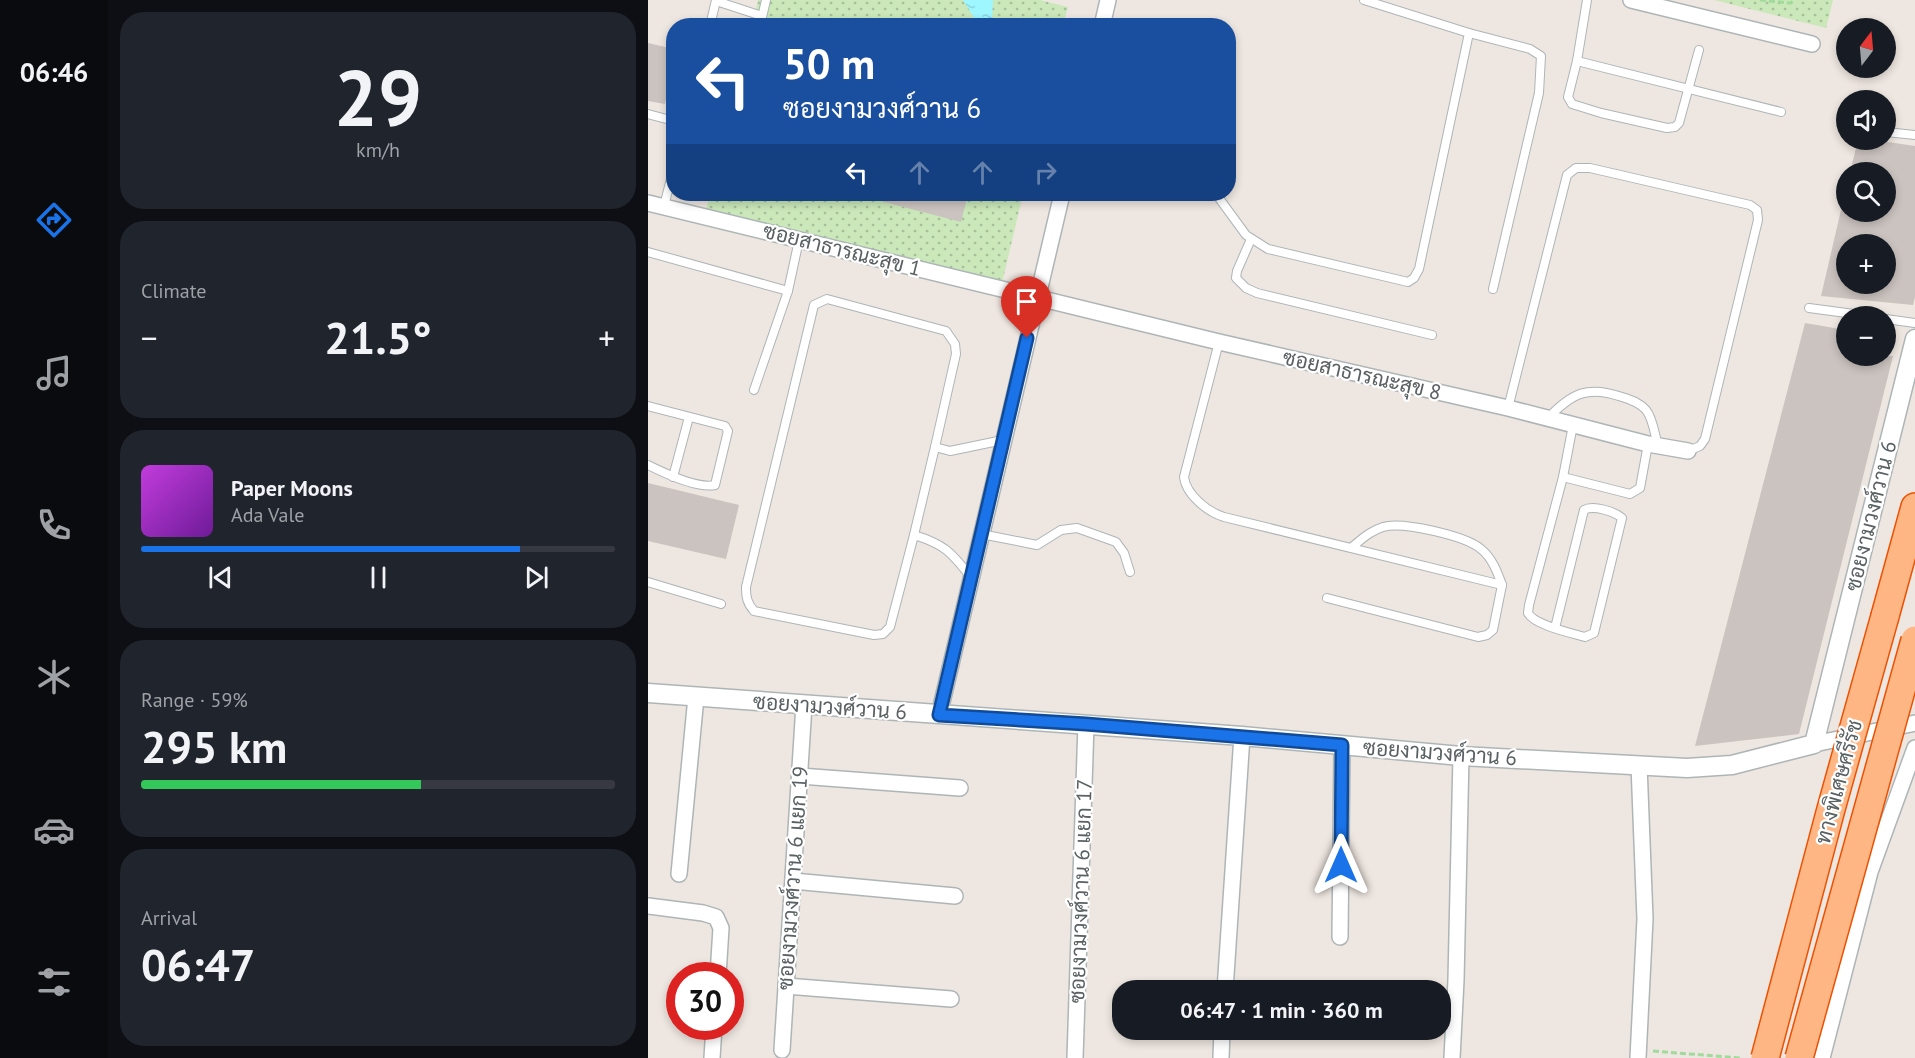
<!DOCTYPE html>
<html lang="en">
<head>
<meta charset="utf-8">
<style>
  :root { --surface:#171b24; --page:#20242c; --text:#f1f3f6; --muted:#9ea1a6; --line:#363941; --accent:#1a73e8 }
  body { margin:0; font-family:"PT Sans",Sarabun,sans-serif; background:var(--page); color:var(--text); height:100vh; display:flex; flex-direction:column; font-size:22px; white-space:nowrap }
  * { box-sizing:border-box; margin:0 }
  p { font-size:20px; color:var(--muted) }
  .icon { flex:none; width:33px; height:33px; fill:none; stroke:currentColor; stroke-width:2; stroke-linecap:round; stroke-linejoin:round }
  .map { position:relative; flex:1; overflow:hidden }
  .panel { display:flex; flex-direction:column; gap:12px; padding:12px; background:#0d0f14; width:540px }
  .panel>* { flex:none }
  .hud { position:absolute; left:18px; top:18px; width:570px; height:183px; border-radius:24px; box-shadow:0 3px 9px #0003; background:#1a4fa0; color:#fff; overflow:hidden }
  .needle { width:39px; rotate:16deg }
  .tools { position:absolute; left:1188px; top:18px; display:grid; gap:12px }
  .tools a { display:grid; place-items:center; width:60px; height:60px; border-radius:50%; background:var(--surface); box-shadow:0 3px 9px #0003; font-size:30px }
  .speed { position:absolute; left:18px; top:962px; display:flex; gap:12px; font-size:30px; font-weight:700; text-align:center }
  .speed>* { display:grid; place-content:center; width:78px; height:78px; border-radius:50%; background:var(--surface); box-shadow:0 3px 9px #0003; line-height:1 }
  .speed .limit { border:9px solid #d22; background:#fff; color:#111 }
  .pin { position:absolute; display:grid; place-items:center; width:51px; height:51px; color:#fff; margin:-62px -26px; border-radius:50% 50% 50% 0; rotate:-45deg; box-shadow:0 0 6px #0007 }
  .pin .icon { rotate:45deg }
  .me { position:absolute; width:66px; margin:-33px; rotate:0deg; stroke-linejoin:round; filter:drop-shadow(0 0 4px #0008) }
  .turn { display:flex; align-items:center; gap:21px; height:126px; padding:0 18px; font-size:27px }
  .turn .icon { width:78px; height:78px; stroke-width:2.5 }
  .turn b { display:block; font-size:42px; line-height:51px }
  .lanes { display:flex; align-items:center; height:57px; padding:0 18px; background:#0003; justify-content:center; gap:30px; direction:ltr }
  .lanes .off { opacity:.35 }
  .big { font-size:45px; font-weight:800; line-height:1.1 }
  .panel .tile { flex:1; display:flex; flex-direction:column; justify-content:center; gap:9px; min-width:0; padding:0 21px; border-radius:24px; background:var(--page) }
  .panel .dial { align-items:center; gap:0 }
  .dial b { font-size:78px; line-height:1 }
  .song { display:flex; align-items:center; gap:18px }
  .cover { width:72px; height:72px; border-radius:9px; background:linear-gradient(135deg,hsl(290 70% 55%),hsl(280 70% 35%)) }
  .played { height:6px; border-radius:3px; background:linear-gradient(90deg,var(--accent) 80%,var(--line) 80%) }
  .keys { display:flex; justify-content:space-around; direction:ltr }
  .heat { display:flex; justify-content:space-between; align-items:center; font-size:33px; direction:ltr }
  .charge { height:9px; border-radius:4px; background:linear-gradient(90deg,#34c759 59%,var(--line) 0) }
  .trip { position:absolute; left:464px; top:980px; width:339px; height:60px; border-radius:24px; background:var(--surface); box-shadow:0 3px 9px #0003; font-weight:800; line-height:60px; text-align:center }
  main { display:flex; flex:1; min-height:0 }
  .tabs { display:flex; flex-direction:column; width:108px; justify-content:space-around; align-items:center; background:#090b0e; color:var(--muted) }
  .tabs .icon { width:42px; height:42px }
  .tabs .current { color:var(--accent) }
  .tabs b { font-size:27px; color:var(--text) }
  .map>svg:first-child { display:block }
  .grass { fill:url(#grass-dots) }
  .water { fill:url(#water-ripples) }
  .building { fill:#cbc3bf; fill-rule:evenodd }
  .lines { fill:none; stroke-linecap:round; stroke-linejoin:round }
  .service-casing { stroke:#aeb5b7; stroke-width:10 }
  .minor-casing { stroke:#aeb5b7; stroke-width:18 }
  .tertiary-casing { stroke:#aeb5b7; stroke-width:21 }
  .motorway-casing { stroke:#ed5100; stroke-width:30 }
  .path { stroke:#a1db9b; stroke-width:3; stroke-dasharray:6 3; stroke-linecap:butt }
  .service { stroke:#fff; stroke-width:8 }
  .minor { stroke:#fff; stroke-width:15 }
  .tertiary { stroke:#fff; stroke-width:18 }
  .motorway { stroke:#ffb685; stroke-width:27 }
  .motorway-bridge-casing { stroke:#ed5100; stroke-width:30; stroke-linecap:butt }
  .motorway-bridge { stroke:#ffb685; stroke-width:27 }
  .route-casing { stroke:#114b97; stroke-width:15 }
  .route { stroke:#1a73e8; stroke-width:10 }
  .labels { text-anchor:middle; stroke-width:4.5; stroke-linejoin:round; paint-order:stroke }
  .street-label { font-size:21px; fill:#596163; stroke:#fff }
</style>
</head>
<body>
<main>
<nav class="tabs">
<b>06:46</b>
<svg class="icon current" aria-label="directions" viewBox="0 0 24 24"><path d="M12 3l9 9-9 9-9-9zM9 14v-3h6M13 9l2 2-2 2"/></svg>
<svg class="icon" aria-label="music" viewBox="0 0 24 24"><path d="M9 18V5l10-2v13"/><circle cx="6" cy="18" r="3"/><circle cx="16" cy="16" r="3"/></svg>
<svg class="icon" aria-label="phone" viewBox="0 0 24 24"><path d="M5 4h4l2 5-3 2q2 4 5 5l2-3 5 2v4C11 20 4 13 5 4z"/></svg>
<svg class="icon" aria-label="climate" viewBox="0 0 24 24"><path d="M12 3v18M4 7l16 10M4 17L20 7"/></svg>
<svg class="icon" aria-label="car" viewBox="0 0 24 24"><path d="M5 17H2v-5l4-1 3-4h7l3 4 3 1v5h-3M9 17h6M6 11h13"/><circle cx="7" cy="17" r="2"/><circle cx="17" cy="17" r="2"/></svg>
<svg class="icon" aria-label="filters" viewBox="0 0 24 24"><path d="M4 7h16M4 17h16"/><circle cx="9" cy="7" r="2"/><circle cx="15" cy="17" r="2"/></svg>
</nav>
<section class="panel">
<div class="tile dial"><b>29</b><p>km/h</p></div>
<div class="tile"><p>Climate</p>
<div class="heat"><a>−</a><b class="big">21.5°</b><a>+</a></div>
</div>
<div class="tile">
<div class="song"><i class="cover"></i><div><b>Paper Moons</b><p>Ada Vale</p></div></div>
<div class="played"></div>
<div class="keys"><svg class="icon" aria-label="previous" viewBox="0 0 24 24"><path d="M18 5L8 12l10 7zM5 5v14"/></svg><svg class="icon" aria-label="pause" viewBox="0 0 24 24"><path d="M8 5v14M16 5v14"/></svg><svg class="icon" aria-label="next" viewBox="0 0 24 24"><path d="M6 5l10 7-10 7zM19 5v14"/></svg></div>
</div>
<div class="tile"><p>Range · 59%</p><b class="big">295 km</b><div class="charge"></div></div>
<div class="tile"><p>Arrival</p><b class="big">06:47</b></div>
</section>
<div class="map">
<svg width="1267" height="1058" viewBox="0 0 1267 1058">
  <defs>
    <pattern id="grass-dots" width="8" height="8" patternUnits="userSpaceOnUse" patternTransform="scale(1.5)"><rect width="8" height="8" fill="#cae8b9"/><path d="M2 2h.1M6 6h.1" fill="none" stroke="#a7bf9a" stroke-width="1.8" stroke-linecap="round"/></pattern>
    <pattern id="water-ripples" width="26" height="14" patternUnits="userSpaceOnUse" patternTransform="scale(1.5)"><rect width="26" height="14" fill="#9ef6ff"/><path d="M2 4q2-2 4 0t4 0M15 11q2-2 4 0t4 0" fill="none" stroke="#8ad5dd"/></pattern>
  </defs>
  <rect width="100%" height="100%" fill="#eee6e0"/>
  <g class="grass">
    <polygon points="110,0 392,0 420,7 415,25 104,26"/>
    <polygon points="1066,0 1185,0 1178,28"/>
    <polygon points="62,194 375,194 354,283 57,213"/>
  </g>
  <polygon class="water" points="315,0 345,0 344,23 327,19"/>
  <g class="building">
    <polygon points="0,43 26,49 26,67 17,104 0,101"/>
    <path d="M1210,140H1226L1267,146V297L1265,305L1173,296L1193,210L1238,212V172H1202ZM1198,244H1238V284H1198Z"/>
    <polygon points="222,194 320,194 313,222 221,198"/>
    <polygon points="1157,323 1198,330 1198,356 1245,356 1151,734 1047,746"/>
    <polygon points="0,483 91,505 78,559 0,541"/>
  </g>
  <g class="lines">
    <defs>
      <g id="service">
        <polyline points="939,0 929,61 920,97 924,104 953,113 1019,128 1027,127 1031,123 1051,50"/>
        <polyline points="68,1 114,16"/>
        <polyline points="62,26 68,0"/>
        <polyline points="112,26 118,0"/>
        <polyline points="821,33 882,49 893,56 891,93 845,289"/>
        <polyline points="929,61 1133,112"/>
        <polyline points="0,114 26,121"/>
        <polyline points="1238,132 1267,135"/>
        <polyline points="568,194 598,235 620,249 760,282 766,278 771,269 821,33 716,0"/>
        <polyline points="16,206 26,167"/>
        <polyline points="603,239 589,271 588,278 598,288 609,293 784,335"/>
        <polyline points="0,252 140,291 106,390"/>
        <polyline points="140,291 151,240"/>
        <polyline points="1161,308 1221,316"/>
        <polyline points="1238,319 1267,323"/>
        <path d="M571,342L536,477C538,495 560,512 576,517L854,585L845,630L839,635L830,637L679,598"/>
        <path d="M0,406L77,426L80,431L67,485C49,489 16,473 0,465"/>
        <polyline points="860,408 919,175 928,168 942,168 1102,205 1109,210 1110,220 1057,439 1052,446 1040,451"/>
        <path d="M900,418C924,393 940,385 974,397C984,400 992,403 998,410C1005,418 1007,436 1010,446"/>
        <polyline points="25,477 41,417"/>
        <polyline points="915,477 925,425"/>
        <polyline points="333,534 389,545 413,530 429,528 468,542 476,553 482,572"/>
        <polyline points="266,535 287,447"/>
        <path d="M704,547C714,539 722,531 735,527C754,521 818,536 833,549C844,558 849,571 854,585"/>
        <path d="M322,576C303,552 296,544 266,535L242,627L235,634L226,635L106,611C99,603 98,597 98,587L166,305L179,299L298,331L307,344L308,354L287,447L302,451L355,440"/>
        <polyline points="0,582 73,604"/>
        <path d="M907,628L936,510C945,505 966,511 974,518L946,633L937,637C923,633 886,625 880,613L881,605L915,477L982,494L992,488L1000,444"/>
      </g>
      <g id="minor">
        <polyline points="983,0 1164,44"/>
        <polyline points="454,26 460,0"/>
        <polyline points="0,203 571,342 860,408 1000,444 1040,451"/>
        <polyline points="291,715 414,194"/>
        <polyline points="1166,744 1267,723"/>
        <polyline points="152,776 312,788"/>
        <polyline points="31,874 48,697"/>
        <polyline points="145,881 307,896"/>
        <polyline points="0,906 55,913 68,917 73,928 70,975"/>
        <polyline points="692,937 694,745"/>
        <polyline points="138,986 303,999"/>
        <polyline points="577,990 594,736"/>
        <polyline points="134,1050 156,705"/>
        <polyline points="64,1058 66,1026"/>
        <polyline points="427,1058 438,724"/>
        <polyline points="573,1058 574,1029"/>
        <polyline points="804,1058 808,980 813,756"/>
        <polyline points="990,1058 997,919 991,765"/>
        <polyline points="1174,1058 1222,872 1267,748"/>
      </g>
      <polyline id="tertiary" points="0,693 594,736 813,756 1039,768 1084,765 1166,744 1267,339"/>
      <polyline id="motorway" points="1237,616 1267,507"/>
    </defs>
    <use href="#service" class="service-casing"/>
    <use href="#minor" class="minor-casing"/>
    <use href="#tertiary" class="tertiary-casing"/>
    <use href="#motorway" class="motorway-casing"/>
    <g class="path">
      <polyline points="1112,0 1142,3 1147,0"/>
      <polyline points="1005,1051 1092,1058"/>
    </g>
    <use href="#service" class="service"/>
    <use href="#minor" class="minor"/>
    <use href="#tertiary" class="tertiary"/>
    <use href="#motorway" class="motorway"/>
    <defs>
      <g id="motorway-bridge">
        <polyline points="1117,1058 1183,809 1237,616"/>
        <polyline points="1151,1058 1267,640"/>
      </g>
    </defs>
    <use href="#motorway-bridge" class="motorway-bridge-casing"/>
    <use href="#motorway-bridge" class="motorway-bridge"/>
  </g>
  <g class="lines">
    <defs>
      <polyline id="route" points="379,338 291,715 438,724 694,745 693,865"/>
    </defs>
    <use href="#route" class="route-casing"/>
    <use href="#route" class="route"/>
  </g>
  <g class="labels">
    <g class="street-label">
      <text transform="translate(194 250) rotate(14)" y="7">ซอยสาธารณะสุข 1</text>
      <text transform="translate(714 375) rotate(13)" y="7">ซอยสาธารณะสุข 8</text>
      <text transform="translate(1223 516) rotate(-76)" y="7">ซอยงามวงศ์วาน 6</text>
      <text transform="translate(182 707) rotate(4)" y="7">ซอยงามวงศ์วาน 6</text>
      <text transform="translate(792 753) rotate(4)" y="7">ซอยงามวงศ์วาน 6</text>
      <text transform="translate(1191 782) rotate(-75)" y="7">ทางพิเศษศรีรัช</text>
      <text transform="translate(145 878) rotate(-86)" y="7">ซอยงามวงศ์วาน 6 แยก 19</text>
      <text transform="translate(433 891) rotate(-88)" y="7">ซอยงามวงศ์วาน 6 แยก 17</text>
    </g>
  </g>
</svg>
<div class="tools">
<a><svg class="needle" viewBox="-14 -14 28 28"><path d="M0-13l5 13h-10z" fill="#e53935"/><path d="M0 13l5-13h-10z" fill="#9ea1a6"/></svg></a>
<a><svg class="icon" aria-label="sound" viewBox="0 0 24 24"><path d="M4 9h4l5-4v14l-5-4H4zM17 9q2 3 0 6"/></svg></a>
<a><svg class="icon" aria-label="search" viewBox="0 0 24 24"><circle cx="10" cy="10" r="6"/><path d="M15 15l6 6"/></svg></a>
<a>+</a>
<a>−</a>
</div>
<div class="speed"><div class="limit">30</div></div>
<div class="pin" style="left:379px;top:338px;background:#d93025"><svg class="icon" aria-label="arrive" viewBox="0 0 24 24"><path d="M6 21V4h12l-3 4 3 4H6"/></svg></div>
<svg class="me" style="left:693px;top:865px" viewBox="-20 -20 40 40"><path d="M0-17L14 15 0 8-14 15z" fill="#1a73e8" stroke="#fff" stroke-width="4"/></svg>
<div class="trip">06:47 · 1 min · 360 m</div>
<div class="hud">
<div class="turn"><svg class="icon" aria-label="left" viewBox="0 0 24 24"><path d="M17 20v-9H6M10 6l-5 5 5 5"/></svg><div><b>50 m</b>ซอยงามวงศ์วาน 6</div></div>
<div class="lanes"><svg class="icon" aria-label="left" viewBox="0 0 24 24"><path d="M17 20v-9H6M10 6l-5 5 5 5"/></svg><svg class="icon off" aria-label="ahead" viewBox="0 0 24 24"><path d="M12 20V5M6 11l6-6 6 6"/></svg><svg class="icon off" aria-label="ahead" viewBox="0 0 24 24"><path d="M12 20V5M6 11l6-6 6 6"/></svg><svg class="icon off" aria-label="right" viewBox="0 0 24 24"><path d="M7 20v-9h11M14 6l5 5-5 5"/></svg></div>
</div>
</div>
</main>
</body>
</html>
